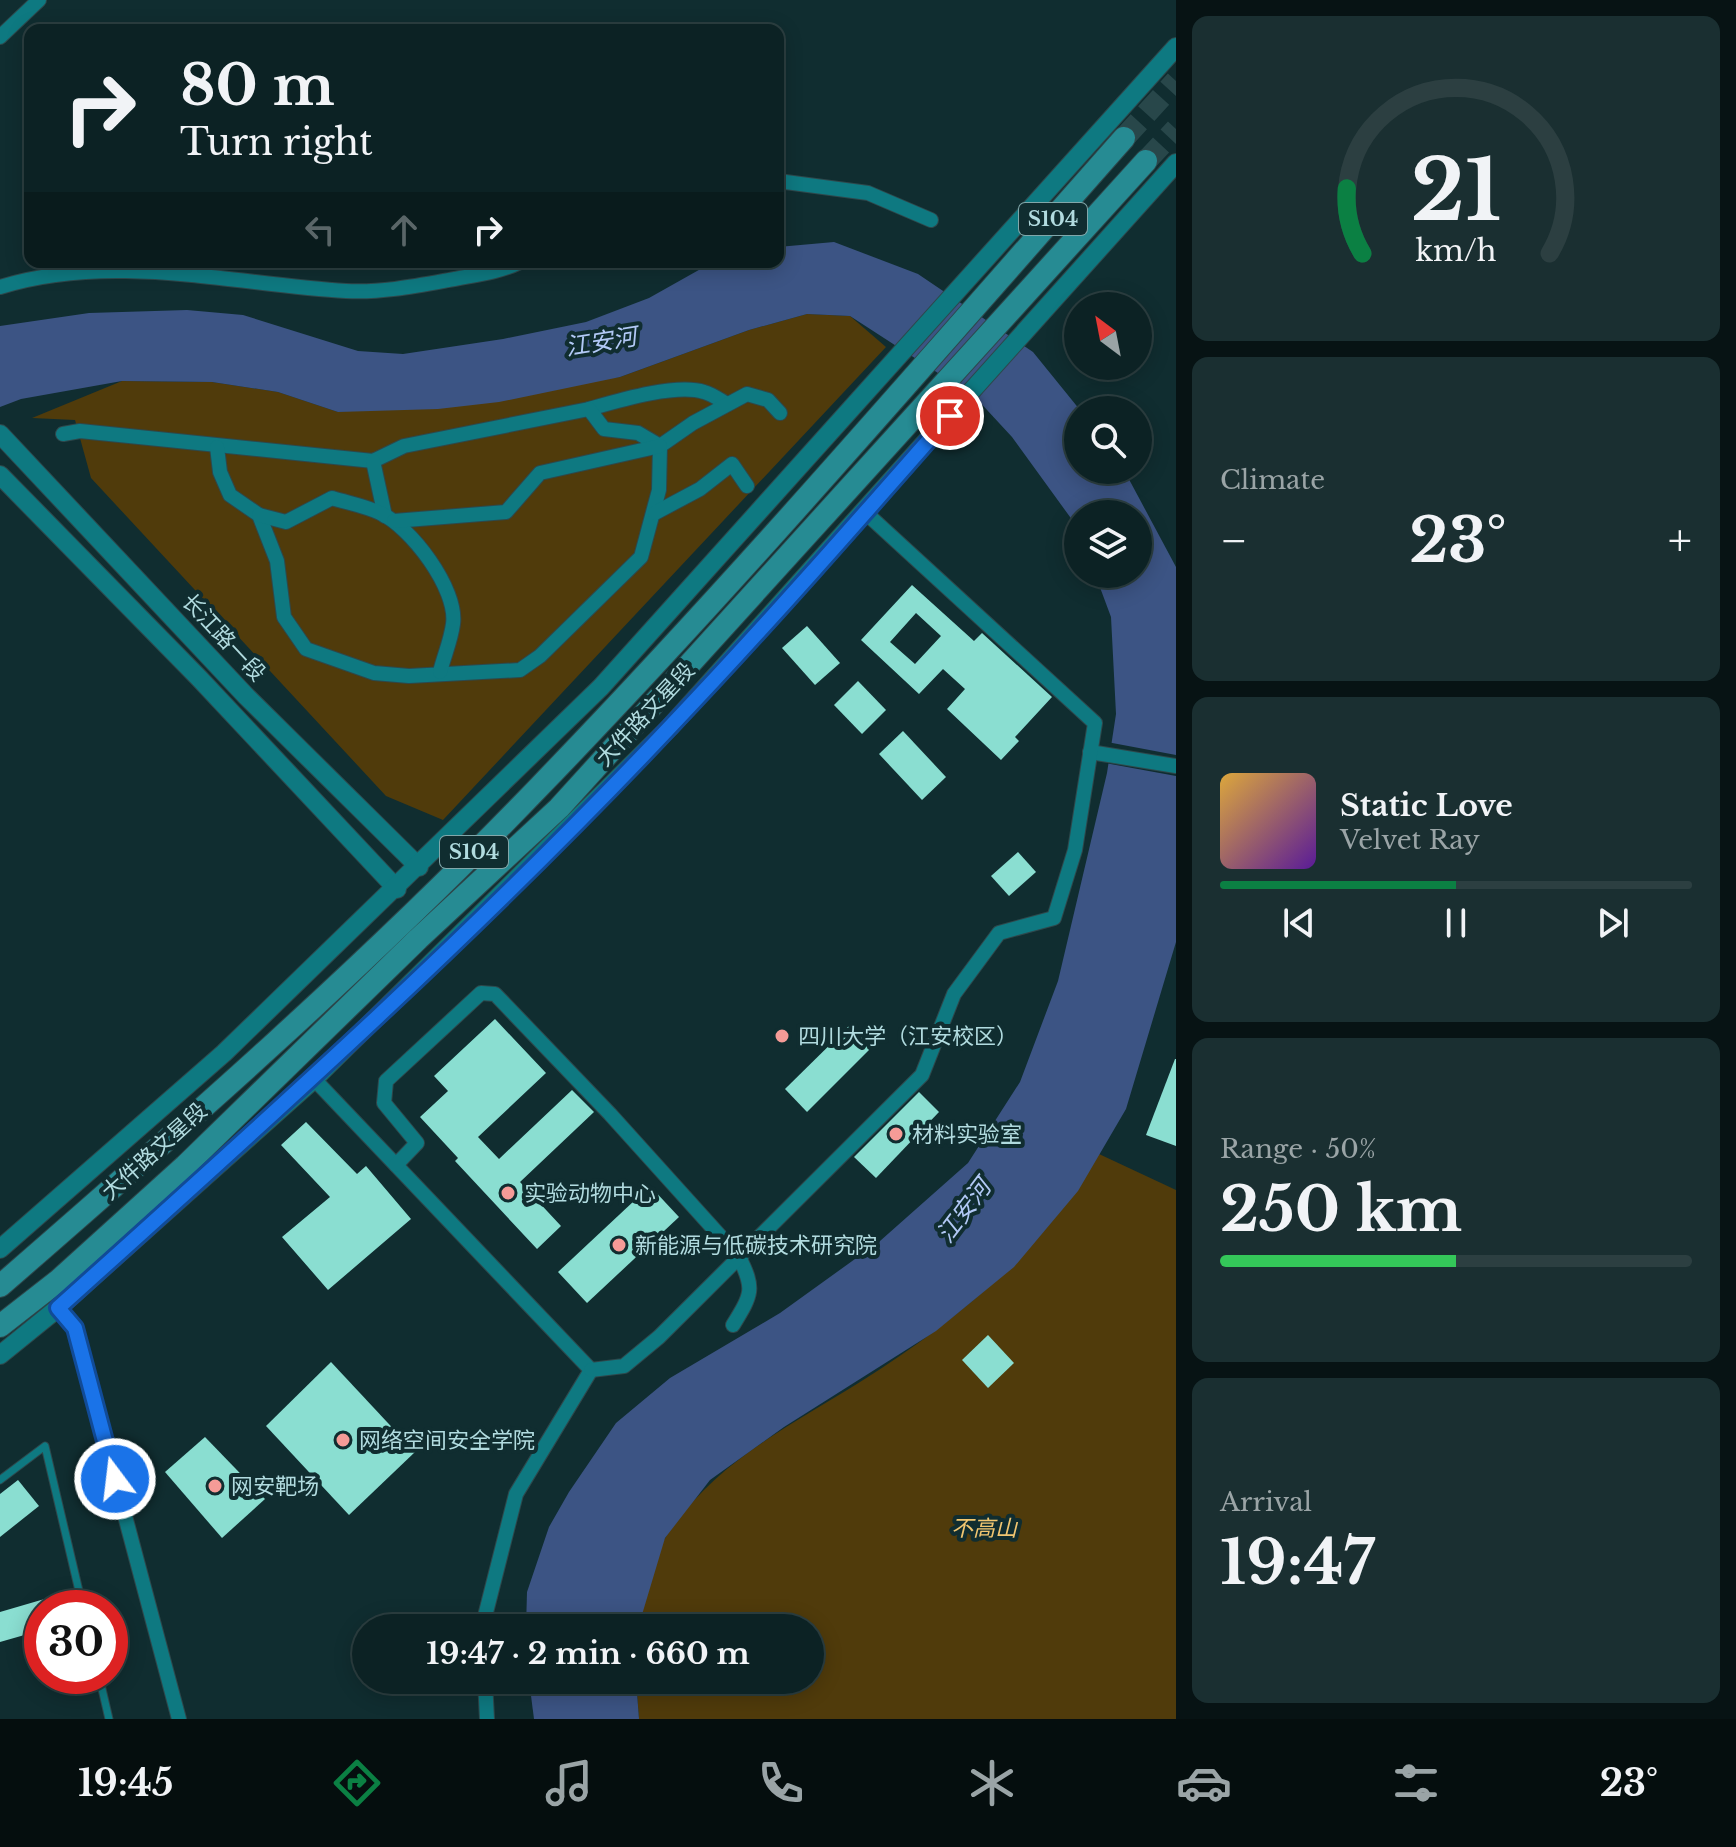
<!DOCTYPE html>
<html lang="en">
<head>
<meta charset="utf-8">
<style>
  :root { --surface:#0c2224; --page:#1a2f31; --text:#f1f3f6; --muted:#9aa4a6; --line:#2c3f41; --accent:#0b8043 }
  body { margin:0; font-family:"Libre Baskerville","Noto Sans SC",serif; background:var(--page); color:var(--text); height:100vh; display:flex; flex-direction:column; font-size:30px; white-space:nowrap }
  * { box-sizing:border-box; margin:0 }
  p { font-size:26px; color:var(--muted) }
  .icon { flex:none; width:44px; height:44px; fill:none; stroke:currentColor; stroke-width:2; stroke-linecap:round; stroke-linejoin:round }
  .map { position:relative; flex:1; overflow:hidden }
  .drawer { display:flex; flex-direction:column; gap:16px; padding:16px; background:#071314; width:560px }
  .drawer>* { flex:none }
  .top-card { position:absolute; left:24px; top:24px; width:760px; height:244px; border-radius:16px; box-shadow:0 4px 20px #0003,0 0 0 2px var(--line); background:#0c2224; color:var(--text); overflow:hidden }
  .needle { width:52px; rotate:328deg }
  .controls { position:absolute; left:1064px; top:292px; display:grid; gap:16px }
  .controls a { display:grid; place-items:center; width:88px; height:88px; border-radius:50%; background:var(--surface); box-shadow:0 4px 20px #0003,0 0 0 2px var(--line); font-size:40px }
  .speed { position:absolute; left:24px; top:1590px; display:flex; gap:16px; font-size:40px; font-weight:700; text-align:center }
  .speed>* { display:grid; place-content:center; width:104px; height:104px; border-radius:50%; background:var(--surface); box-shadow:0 4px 20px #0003,0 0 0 2px var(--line); line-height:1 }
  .speed .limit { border:12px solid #d22; background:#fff; color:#111 }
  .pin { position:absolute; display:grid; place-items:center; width:68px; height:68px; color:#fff; margin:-34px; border:4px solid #fff; border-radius:50%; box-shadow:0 2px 8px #0007 }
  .me { position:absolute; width:88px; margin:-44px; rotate:345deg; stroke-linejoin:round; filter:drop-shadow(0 0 6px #0008) }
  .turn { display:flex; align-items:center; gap:28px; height:168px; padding:0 24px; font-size:36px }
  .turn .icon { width:104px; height:104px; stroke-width:2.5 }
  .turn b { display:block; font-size:56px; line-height:68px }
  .lanes { display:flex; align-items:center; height:76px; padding:0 24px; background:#0003; justify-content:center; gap:40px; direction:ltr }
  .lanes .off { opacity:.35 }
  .big { font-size:60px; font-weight:700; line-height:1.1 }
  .drawer .tile { flex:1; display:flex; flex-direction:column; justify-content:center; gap:12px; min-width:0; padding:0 28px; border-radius:16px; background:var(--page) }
  .drawer .dial { align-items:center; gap:0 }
  .dial svg { height:208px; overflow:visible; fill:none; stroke:var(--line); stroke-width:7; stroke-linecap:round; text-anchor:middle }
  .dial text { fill:var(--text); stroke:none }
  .song { display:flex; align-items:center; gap:24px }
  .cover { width:96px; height:96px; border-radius:12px; background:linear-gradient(135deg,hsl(40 70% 55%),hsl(270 70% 35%)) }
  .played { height:8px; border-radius:4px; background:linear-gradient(90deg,var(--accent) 50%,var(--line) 50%) }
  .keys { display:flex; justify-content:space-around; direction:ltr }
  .heat { display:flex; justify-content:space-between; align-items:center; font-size:44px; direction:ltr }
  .charge { height:12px; border-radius:6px; background:linear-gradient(90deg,#34c759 50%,var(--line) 0) }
  .trip { position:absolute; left:352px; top:1614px; width:472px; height:80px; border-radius:40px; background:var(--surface); box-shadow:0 4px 20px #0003,0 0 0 2px var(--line); font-weight:700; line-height:80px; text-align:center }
  .tab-bar { display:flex; height:128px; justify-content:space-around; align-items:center; background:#050e0e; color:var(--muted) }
  .tab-bar .icon { width:56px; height:56px }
  .tab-bar .active { color:var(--accent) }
  .tab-bar b { font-size:36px; color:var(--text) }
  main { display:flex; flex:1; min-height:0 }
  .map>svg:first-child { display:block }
  .green { fill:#503b0b }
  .water { fill:#3c5484 }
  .pier { fill:#102d30 }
  .building { fill:#8aded1; fill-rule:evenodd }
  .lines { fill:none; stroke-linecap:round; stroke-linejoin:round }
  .primary-tunnel { stroke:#28474a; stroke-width:22; stroke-dasharray:22 11; stroke-linecap:butt }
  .lane-casing { stroke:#2e484c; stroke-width:9 }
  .street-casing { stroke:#2e484c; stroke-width:16 }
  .secondary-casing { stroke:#2e484c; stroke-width:20 }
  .primary-casing { stroke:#2e484c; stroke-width:24 }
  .lane { stroke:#0e7981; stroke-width:7 }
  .street { stroke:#0e7981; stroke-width:14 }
  .secondary { stroke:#0e7981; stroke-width:18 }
  .primary { stroke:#268b93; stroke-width:22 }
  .route-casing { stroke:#114b97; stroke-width:20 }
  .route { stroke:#1a73e8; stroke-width:14 }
  .poi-dot { fill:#f59b97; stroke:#102d30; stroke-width:3 }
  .labels { text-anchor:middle; stroke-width:8; stroke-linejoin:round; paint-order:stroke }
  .shield { fill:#102d30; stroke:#81a7aa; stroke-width:2 }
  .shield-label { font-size:20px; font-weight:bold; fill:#b1dbdf }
  .street-label { font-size:22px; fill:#b1dbdf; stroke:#102d30 }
  .poi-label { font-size:22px; fill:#b1dbdf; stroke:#102d30; text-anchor:start }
  .park-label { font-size:22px; font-style:italic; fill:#f1c671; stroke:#102d30 }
  .water-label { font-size:24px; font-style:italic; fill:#b2c9f6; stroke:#102d30 }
</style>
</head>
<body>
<main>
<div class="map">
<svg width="1176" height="1719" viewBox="0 0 1176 1719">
  <rect width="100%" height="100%" fill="#102d30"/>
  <g class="green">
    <polygon points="807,314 850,316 886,347 443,820 386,796 91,478 75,420 32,418 122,381 212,382 278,392 338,412 620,377 749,330"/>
    <path d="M1099,1154L1176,1190V1719H639L636,1680H810V1628H638C646,1600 651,1560 667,1535C715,1462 788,1427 860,1382C955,1322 1042,1252 1099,1154Z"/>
  </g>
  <g class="water">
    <polygon points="834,242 918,274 1033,352 1080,410 1078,470 1124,470 1176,567 1176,942 1126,1109 1078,1191 1014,1267 936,1331 784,1427 710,1480 665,1538 638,1628 526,1628 527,1592 549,1527 569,1492 616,1423 670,1378 780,1313 880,1241 968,1163 1020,1082 1058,981 1107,773 1116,714 1111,617 1095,574 1138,574 1138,514 1078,514 1078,528 1012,437 975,397 850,316 807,314 749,330 620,377 499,402 438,409 338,412 278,392 212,382 122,381 21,399 0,407 0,326 89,313 187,310 243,315 358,351 403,354 503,339 586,322 649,298 713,262 778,262 778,247"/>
    <polygon points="529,1680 636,1680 639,1719 534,1719"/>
  </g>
  <polygon class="pier" points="1107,742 1176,755 1176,776 1105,763"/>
  <g class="building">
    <path d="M912,585L974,641L982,633L1052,697L1015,737L1019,741L1001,760L947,709L965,689L943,669L919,694L861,640ZM916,613L941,636L915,664L890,642Z"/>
    <polygon points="807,626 840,663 815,685 782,648"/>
    <polygon points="858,681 886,710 862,734 834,705"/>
    <polygon points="903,731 946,777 922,800 879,754"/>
    <polygon points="1018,852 1036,872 1009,896 991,876"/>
    <polygon points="495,1019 546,1073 478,1137 499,1159 572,1090 594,1112 520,1182 561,1226 537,1249 455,1161 458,1158 420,1117 448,1091 434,1076"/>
    <polygon points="851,1024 873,1046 807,1112 785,1089"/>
    <polygon points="1175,1059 1176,1059 1176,1146 1146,1135"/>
    <polygon points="919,1092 939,1112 876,1178 854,1157"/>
    <polygon points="306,1122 357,1174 366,1166 411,1219 328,1290 282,1237 330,1197 281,1145"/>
    <polygon points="650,1186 679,1217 587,1303 558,1272"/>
    <polygon points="988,1335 1014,1363 988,1388 962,1360"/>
    <polygon points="331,1362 415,1452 349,1515 266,1426"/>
    <polygon points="205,1437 265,1499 222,1538 165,1472"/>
    <polygon points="18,1480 39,1506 0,1537 0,1494"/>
    <polygon points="65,1593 69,1608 42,1608 42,1630 0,1642 0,1612"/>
  </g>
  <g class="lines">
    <g class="primary-tunnel">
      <polyline points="1124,138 1176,81"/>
      <polyline points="1146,161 1176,129"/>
    </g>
    <defs>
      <g id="lane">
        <polyline points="0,1480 45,1446 83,1608"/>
        <polyline points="99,1676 109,1719"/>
      </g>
      <g id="street">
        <polyline points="0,37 39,0"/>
        <polyline points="778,181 868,193 931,220"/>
        <path d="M0,287C112,252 232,284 346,291C380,293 416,286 449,280C473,275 498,273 520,262"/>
        <path d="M589,409C617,401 676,383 704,392C712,394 720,400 727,404"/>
        <polyline points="63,434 80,431 373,461 404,446 589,409 604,429 638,433 660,446"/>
        <polyline points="217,447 220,472 230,495 259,515 277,561 284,617 306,649 374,673 409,676 520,670 540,656 641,557 659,490 660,446 693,423 747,394 768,400 780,413"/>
        <polyline points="373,461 385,516"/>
        <polyline points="655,513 700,489 732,464 747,486"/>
        <path d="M259,515L286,522L332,498C348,503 365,506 380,513C410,526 458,589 453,624C451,640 444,656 440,672"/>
        <polyline points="394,521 506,512 540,473 660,446"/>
        <polyline points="1090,752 1176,766"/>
        <polyline points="314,1079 591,1370 516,1494 482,1628"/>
        <path d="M396,1165L417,1143L384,1103L386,1081L481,993L495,994L610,1114L739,1257C755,1289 752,1294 733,1325"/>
        <polyline points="58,1308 75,1328 179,1719"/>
        <polyline points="591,1370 624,1366 659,1337 922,1075 954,994 999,933 1054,918 1075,850 1095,723 866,513"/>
        <polyline points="485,1680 487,1719"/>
      </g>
      <g id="secondary">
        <polyline points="0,434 246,696 419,867"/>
        <polyline points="0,475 199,678 397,889"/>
        <polyline points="0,1249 224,1053 601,687 1176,47"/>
        <polyline points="0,1355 58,1308 314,1079 670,727 1176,163"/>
      </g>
      <g id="primary">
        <path d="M0,1286C185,1125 370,963 540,786C742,577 931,356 1124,138"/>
        <polyline points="0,1326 59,1280 185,1166 418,939 559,808 1146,161"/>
      </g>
    </defs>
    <use href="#lane" class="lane-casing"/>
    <use href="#street" class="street-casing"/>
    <use href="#secondary" class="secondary-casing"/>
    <use href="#primary" class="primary-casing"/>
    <use href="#lane" class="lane"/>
    <use href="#street" class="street"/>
    <use href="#secondary" class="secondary"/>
    <use href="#primary" class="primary"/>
  </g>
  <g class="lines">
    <defs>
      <path id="route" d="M115,1479L75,1328L58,1308C267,1120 477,932 670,727C766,626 858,521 950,416"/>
    </defs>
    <use href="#route" class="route-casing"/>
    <use href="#route" class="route"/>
  </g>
  <g class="poi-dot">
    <circle cx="782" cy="1036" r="8"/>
    <circle cx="896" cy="1134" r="8"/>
    <circle cx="508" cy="1193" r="8"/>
    <circle cx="619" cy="1245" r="8"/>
    <circle cx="343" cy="1440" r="8"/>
    <circle cx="215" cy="1486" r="8"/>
  </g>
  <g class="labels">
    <g class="shield">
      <rect x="1019" y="203" width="68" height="32" rx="6"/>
      <rect x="440" y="836" width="68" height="32" rx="6"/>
    </g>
    <g class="shield-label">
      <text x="1053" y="226">S104</text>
      <text x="474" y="859">S104</text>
    </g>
    <g class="street-label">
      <text transform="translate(224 637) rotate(47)" y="8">长江路一段</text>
      <text transform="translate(645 714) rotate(-47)" y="8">大件路文星段</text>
      <text transform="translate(154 1151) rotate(-42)" y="8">大件路文星段</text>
    </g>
    <g class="poi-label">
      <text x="798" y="1044">四川大学（江安校区）</text>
      <text x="912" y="1142">材料实验室</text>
      <text x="524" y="1201">实验动物中心</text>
      <text x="635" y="1253">新能源与低碳技术研究院</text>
      <text x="359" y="1448">网络空间安全学院</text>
      <text x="231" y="1494">网安靶场</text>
    </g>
    <g class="park-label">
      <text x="984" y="1536">不高山</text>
    </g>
    <g class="water-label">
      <text transform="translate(601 342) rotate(-9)" y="8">江安河</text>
      <text transform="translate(964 1211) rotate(-53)" y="8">江安河</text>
    </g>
  </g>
</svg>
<div class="controls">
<a><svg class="needle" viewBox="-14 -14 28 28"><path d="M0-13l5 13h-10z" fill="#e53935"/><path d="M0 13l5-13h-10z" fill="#9aa4a6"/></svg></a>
<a><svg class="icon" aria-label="search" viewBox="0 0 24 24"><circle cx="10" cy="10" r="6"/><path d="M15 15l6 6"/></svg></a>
<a><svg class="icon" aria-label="layers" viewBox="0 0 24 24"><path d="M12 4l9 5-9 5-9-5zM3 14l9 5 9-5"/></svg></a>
</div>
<div class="speed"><div class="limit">30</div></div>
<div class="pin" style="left:950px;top:416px;background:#d93025"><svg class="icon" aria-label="arrive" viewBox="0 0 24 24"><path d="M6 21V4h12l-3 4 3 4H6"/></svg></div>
<svg class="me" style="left:115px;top:1479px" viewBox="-20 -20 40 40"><circle r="17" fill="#1a73e8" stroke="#fff" stroke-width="3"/><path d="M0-11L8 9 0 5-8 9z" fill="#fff"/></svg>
<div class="trip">19:47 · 2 min · 660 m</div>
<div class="top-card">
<div class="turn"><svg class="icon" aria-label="right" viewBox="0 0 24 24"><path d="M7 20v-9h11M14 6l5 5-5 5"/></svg><div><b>80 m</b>Turn right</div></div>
<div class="lanes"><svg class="icon off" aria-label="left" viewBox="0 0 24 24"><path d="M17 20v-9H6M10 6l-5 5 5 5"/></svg><svg class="icon off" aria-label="ahead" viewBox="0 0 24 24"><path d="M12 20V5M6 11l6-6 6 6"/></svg><svg class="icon" aria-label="right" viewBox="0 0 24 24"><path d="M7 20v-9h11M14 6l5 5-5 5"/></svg></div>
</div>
</div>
<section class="drawer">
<div class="tile dial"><svg viewBox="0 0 100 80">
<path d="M14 69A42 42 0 1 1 86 69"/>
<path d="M14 69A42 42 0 0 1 8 44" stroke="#0b8043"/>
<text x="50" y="56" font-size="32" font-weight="700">21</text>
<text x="50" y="72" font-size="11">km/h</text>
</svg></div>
<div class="tile"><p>Climate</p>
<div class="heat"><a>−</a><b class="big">23°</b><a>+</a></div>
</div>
<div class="tile">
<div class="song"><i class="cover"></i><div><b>Static Love</b><p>Velvet Ray</p></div></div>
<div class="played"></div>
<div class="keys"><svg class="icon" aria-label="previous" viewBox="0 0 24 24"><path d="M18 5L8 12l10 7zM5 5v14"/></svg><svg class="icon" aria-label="pause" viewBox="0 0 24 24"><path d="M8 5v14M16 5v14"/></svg><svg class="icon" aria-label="next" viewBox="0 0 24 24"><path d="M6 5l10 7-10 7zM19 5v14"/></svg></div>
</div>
<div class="tile"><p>Range · 50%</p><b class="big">250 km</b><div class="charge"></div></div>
<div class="tile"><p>Arrival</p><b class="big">19:47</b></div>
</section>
</main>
<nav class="tab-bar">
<b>19:45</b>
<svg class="icon active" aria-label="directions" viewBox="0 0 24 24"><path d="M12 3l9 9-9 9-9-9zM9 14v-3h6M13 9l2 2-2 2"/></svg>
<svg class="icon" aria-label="music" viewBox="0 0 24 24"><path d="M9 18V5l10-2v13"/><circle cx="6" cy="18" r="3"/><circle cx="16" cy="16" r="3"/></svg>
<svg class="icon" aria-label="phone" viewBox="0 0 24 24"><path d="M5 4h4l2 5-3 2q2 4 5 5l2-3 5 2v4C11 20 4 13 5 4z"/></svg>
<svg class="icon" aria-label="climate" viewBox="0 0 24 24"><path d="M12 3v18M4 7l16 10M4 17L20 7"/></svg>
<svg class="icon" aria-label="car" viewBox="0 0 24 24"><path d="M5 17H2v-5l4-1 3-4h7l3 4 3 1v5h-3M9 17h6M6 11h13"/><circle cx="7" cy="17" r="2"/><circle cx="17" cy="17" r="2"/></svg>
<svg class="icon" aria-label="filters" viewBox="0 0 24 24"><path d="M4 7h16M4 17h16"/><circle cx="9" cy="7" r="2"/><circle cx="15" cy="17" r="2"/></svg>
<b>23°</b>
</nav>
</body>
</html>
